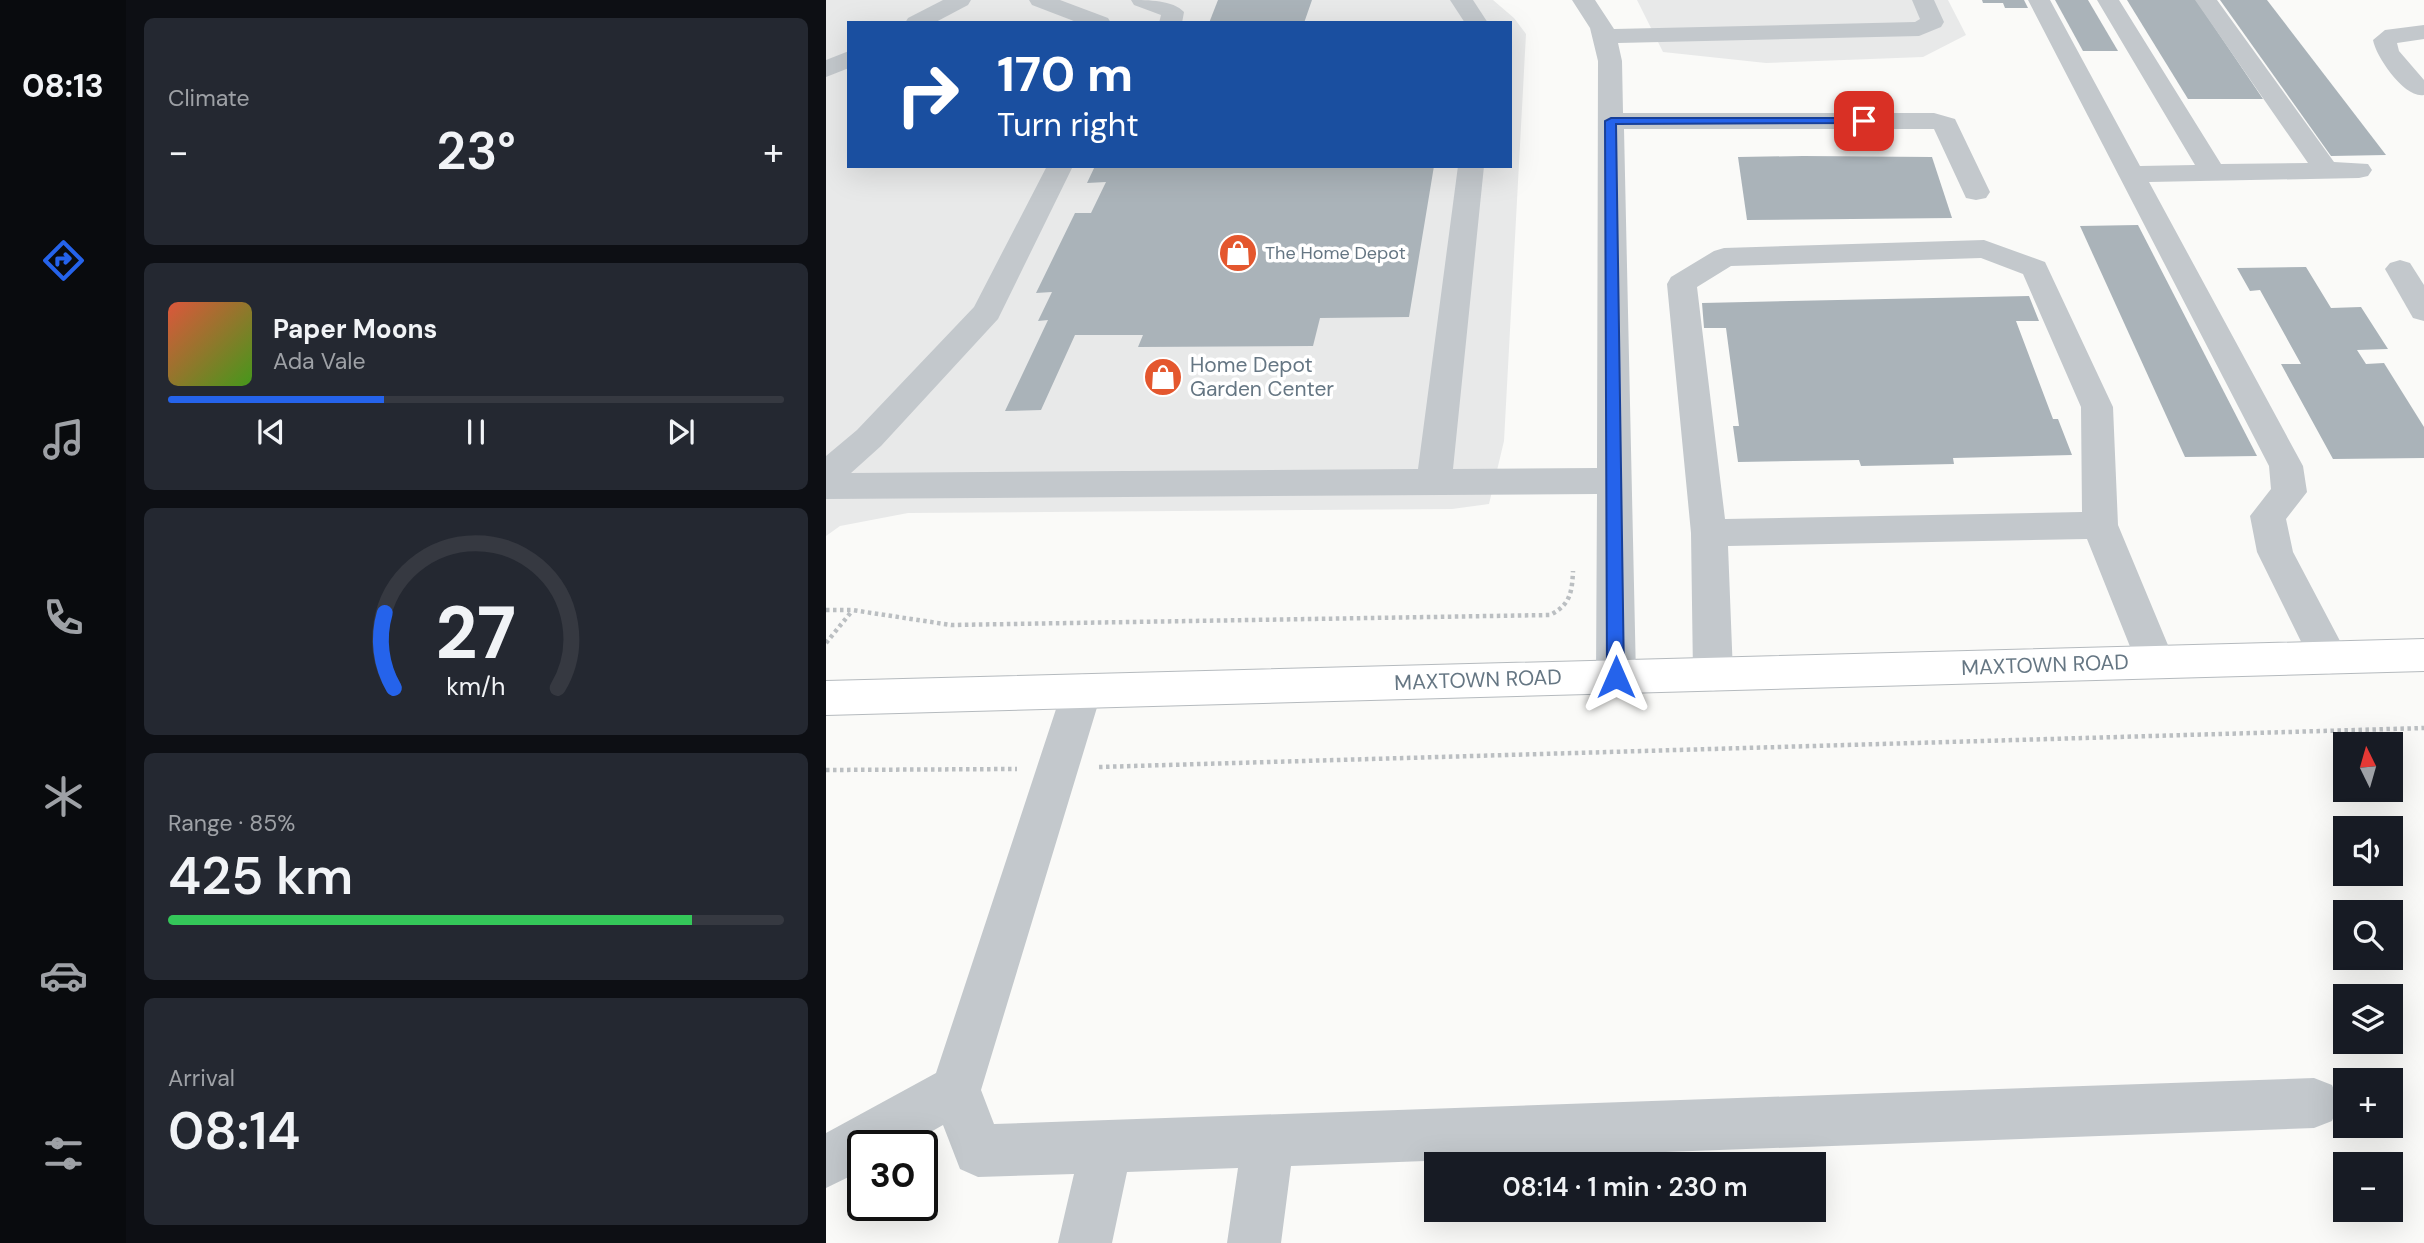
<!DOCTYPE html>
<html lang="en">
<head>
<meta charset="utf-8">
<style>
  :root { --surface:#171b24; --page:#242831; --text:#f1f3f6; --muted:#9ea1a6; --line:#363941; --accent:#2563eb }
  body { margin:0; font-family:"DM Sans",sans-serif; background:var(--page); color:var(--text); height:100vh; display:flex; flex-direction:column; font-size:26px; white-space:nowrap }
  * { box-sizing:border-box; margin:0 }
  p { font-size:23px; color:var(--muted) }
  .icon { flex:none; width:38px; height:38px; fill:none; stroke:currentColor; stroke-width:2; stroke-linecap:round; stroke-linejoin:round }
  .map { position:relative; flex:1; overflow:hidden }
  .panel { display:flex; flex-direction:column; gap:18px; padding:18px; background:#0d0f14; width:700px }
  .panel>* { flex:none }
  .top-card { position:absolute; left:21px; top:21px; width:665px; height:147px; border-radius:0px; box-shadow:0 7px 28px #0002; background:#1a4fa0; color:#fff; overflow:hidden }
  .needle { width:46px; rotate:355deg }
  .controls { position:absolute; left:1507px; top:732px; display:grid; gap:14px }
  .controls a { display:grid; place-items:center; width:70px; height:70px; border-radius:0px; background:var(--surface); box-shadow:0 7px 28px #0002; font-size:35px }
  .speed { position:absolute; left:21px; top:1130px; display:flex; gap:14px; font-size:35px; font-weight:700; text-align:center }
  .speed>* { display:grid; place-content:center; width:91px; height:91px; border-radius:50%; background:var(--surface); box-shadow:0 7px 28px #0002; line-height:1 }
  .speed .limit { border:4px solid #111; border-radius:10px; background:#fff; color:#111 }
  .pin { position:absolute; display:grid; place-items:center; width:60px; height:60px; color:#fff; margin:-30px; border-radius:14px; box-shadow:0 4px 10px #0006 }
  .me { position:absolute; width:77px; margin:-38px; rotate:0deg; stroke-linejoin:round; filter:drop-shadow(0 0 5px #0008) }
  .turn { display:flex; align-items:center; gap:24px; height:147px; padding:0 35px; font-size:32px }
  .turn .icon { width:91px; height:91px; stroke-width:2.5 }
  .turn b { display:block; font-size:49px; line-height:60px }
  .big { font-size:52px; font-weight:600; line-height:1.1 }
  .panel .widget { flex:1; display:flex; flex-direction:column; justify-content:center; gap:10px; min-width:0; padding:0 24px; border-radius:10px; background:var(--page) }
  .panel .dial { align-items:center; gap:0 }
  .dial svg { height:182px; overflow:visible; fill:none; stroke:var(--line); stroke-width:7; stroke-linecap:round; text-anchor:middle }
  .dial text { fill:var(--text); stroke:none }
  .song { display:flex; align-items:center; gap:21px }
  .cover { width:84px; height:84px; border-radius:10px; background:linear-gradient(135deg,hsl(10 70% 55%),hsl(100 70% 35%)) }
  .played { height:7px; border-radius:4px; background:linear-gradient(90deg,var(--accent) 35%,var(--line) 35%) }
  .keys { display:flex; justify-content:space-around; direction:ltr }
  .heat { display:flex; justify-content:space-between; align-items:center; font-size:38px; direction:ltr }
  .charge { height:10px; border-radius:5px; background:linear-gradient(90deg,#34c759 85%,var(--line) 0) }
  .trip { position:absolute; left:598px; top:1152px; width:402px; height:70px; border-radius:0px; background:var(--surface); box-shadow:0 7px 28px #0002; font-weight:600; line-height:70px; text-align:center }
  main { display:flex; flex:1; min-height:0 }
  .tab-bar { display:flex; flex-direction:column; width:126px; justify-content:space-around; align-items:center; background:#090b0e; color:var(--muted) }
  .tab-bar .icon { width:49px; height:49px }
  .tab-bar .selected { color:var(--accent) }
  .tab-bar b { font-size:32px; color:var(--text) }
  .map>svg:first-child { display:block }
  .built { fill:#e8e9e9; fill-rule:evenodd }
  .building { fill:#aab3b9 }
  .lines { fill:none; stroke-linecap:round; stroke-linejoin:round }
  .major-casing { stroke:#b5babe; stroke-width:2 }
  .path { stroke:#bbbfc2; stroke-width:4.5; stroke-dasharray:3.5 3.5; stroke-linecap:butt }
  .minor { fill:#c3c8cc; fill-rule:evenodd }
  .major { fill:#fff; fill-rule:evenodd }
  .route { fill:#2563eb; stroke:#184099; stroke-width:2 }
  .labels { text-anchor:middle; stroke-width:7; stroke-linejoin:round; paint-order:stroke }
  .far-poi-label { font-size:18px; fill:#657683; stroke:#fff; text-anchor:start }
  .poi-label { font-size:21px; fill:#657683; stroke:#fff; text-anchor:start }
  .street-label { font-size:21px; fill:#657683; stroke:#fff }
</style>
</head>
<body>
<main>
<nav class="tab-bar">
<b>08:13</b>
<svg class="icon selected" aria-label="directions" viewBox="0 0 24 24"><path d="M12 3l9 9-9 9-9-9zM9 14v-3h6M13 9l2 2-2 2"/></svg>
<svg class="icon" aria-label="music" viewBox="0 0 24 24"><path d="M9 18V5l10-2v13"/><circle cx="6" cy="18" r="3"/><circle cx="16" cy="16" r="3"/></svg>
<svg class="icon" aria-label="phone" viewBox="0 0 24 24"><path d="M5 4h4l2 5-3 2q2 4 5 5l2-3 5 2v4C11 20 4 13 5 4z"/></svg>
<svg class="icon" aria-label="climate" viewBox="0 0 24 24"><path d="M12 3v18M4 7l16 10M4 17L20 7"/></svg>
<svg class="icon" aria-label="car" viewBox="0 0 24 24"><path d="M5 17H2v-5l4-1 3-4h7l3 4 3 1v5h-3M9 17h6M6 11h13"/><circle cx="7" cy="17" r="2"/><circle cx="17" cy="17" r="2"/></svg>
<svg class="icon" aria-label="filters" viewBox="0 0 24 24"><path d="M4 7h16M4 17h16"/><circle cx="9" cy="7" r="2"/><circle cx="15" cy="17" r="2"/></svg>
</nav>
<section class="panel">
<div class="widget"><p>Climate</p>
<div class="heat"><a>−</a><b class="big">23°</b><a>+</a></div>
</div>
<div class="widget">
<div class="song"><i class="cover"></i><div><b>Paper Moons</b><p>Ada Vale</p></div></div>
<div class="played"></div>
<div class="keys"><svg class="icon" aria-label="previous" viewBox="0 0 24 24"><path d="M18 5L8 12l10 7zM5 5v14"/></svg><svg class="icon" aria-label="pause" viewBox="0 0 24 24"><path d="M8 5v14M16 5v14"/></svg><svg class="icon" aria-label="next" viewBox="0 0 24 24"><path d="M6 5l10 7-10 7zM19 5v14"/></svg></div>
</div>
<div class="widget dial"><svg viewBox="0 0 100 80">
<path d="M14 69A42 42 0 1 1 86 69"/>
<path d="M14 69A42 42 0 0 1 10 36" stroke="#2563eb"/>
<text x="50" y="56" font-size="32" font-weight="700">27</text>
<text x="50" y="72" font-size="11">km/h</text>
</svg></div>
<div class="widget"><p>Range · 85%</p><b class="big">425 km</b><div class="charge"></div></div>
<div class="widget"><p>Arrival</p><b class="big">08:14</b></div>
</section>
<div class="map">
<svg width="1598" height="1243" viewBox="0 0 1598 1243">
  <rect width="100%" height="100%" fill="#fafaf8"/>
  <g class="built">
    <path d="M0,0H667L688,18L700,34L678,441L663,504L626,509L82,513L14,526L0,536ZM23,23H684V166H23Z"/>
    <polygon points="811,0 1122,0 1140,35 1097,57 940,63 837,52"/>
  </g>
  <g class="building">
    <polygon points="392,0 486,0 478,23 383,23"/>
    <polygon points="1156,0 1198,0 1202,8 1179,8 1177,3 1157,3"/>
    <polygon points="1229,0 1262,0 1292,51 1257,51"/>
    <polygon points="1301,0 1370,0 1437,99 1362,99"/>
    <polygon points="1394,0 1441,0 1560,155 1505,156"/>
    <polygon points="977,156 1106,157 1126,218 921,220 912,157"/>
    <polygon points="269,166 608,166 583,317 494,318 487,346 312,347 317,335 249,335 215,410 179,411 222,320 212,321 226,292 210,293 249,213 265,213 280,182 261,183"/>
    <polygon points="1312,225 1431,456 1359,457 1254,226"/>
    <polygon points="1480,267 1505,308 1535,307 1562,349 1531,350 1540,364 1558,363 1598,427 1598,458 1507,459 1455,364 1475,364 1434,290 1424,291 1411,268"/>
    <polygon points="1203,296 1213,321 1190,321 1227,419 1232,419 1246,455 1127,458 1128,464 1035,466 1033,460 912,462 907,426 913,426 900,328 878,328 876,303"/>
  </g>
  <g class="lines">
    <defs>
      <polygon id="major" points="1598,639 1598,671 0,715 0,681"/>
    </defs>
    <use href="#major" class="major-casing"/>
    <g class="path">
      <path d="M0,610H26L125,625L724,615C744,605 746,593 747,571"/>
      <polyline points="0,643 26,611"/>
      <polyline points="273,767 1598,728"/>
      <polyline points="0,770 191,769"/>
    </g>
    <g class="minor">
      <polygon points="117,0 145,0 142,5 108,23 79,23 82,18"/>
      <polygon points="203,0 234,0 282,18 285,23 253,23 206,5"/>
      <path d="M305,0C322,0 347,0 358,12L356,23H333L335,15L308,5Z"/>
      <polygon points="624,0 647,0 662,23 639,23"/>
      <polygon points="746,0 769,0 788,29 1089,22 1094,19 1086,0 1108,0 1118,22 1115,27 1093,36 792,43 796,61 797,113 1108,113 1129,119 1164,192 1160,198 1150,200 1140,198 1108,129 798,129 810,677 804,689 790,694 776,689 770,677 771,494 0,499 0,456 31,430 148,307 221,166 247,166 172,319 55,446 25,473 592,469 632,166 658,166 627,469 771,468 772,61 764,28"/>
      <polygon points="1202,0 1224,0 1314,166 1369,165 1271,0 1293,0 1395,164 1482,163 1369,0 1391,0 1508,162 1542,164 1546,170 1542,176 1533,178 1323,182 1477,466 1481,492 1460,519 1467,552 1523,658 1517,670 1503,674 1489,670 1431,552 1424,516 1445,489 1443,466"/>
      <path d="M1598,25V39L1571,43L1573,51L1598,80V95C1579,99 1550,57 1547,40L1559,30Z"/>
      <polygon points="23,51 23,68 0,77 0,60"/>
      <path d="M1158,240L1219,262L1287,407L1292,525L1349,662L1343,674L1329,678L1315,674L1261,539L902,546L907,674L901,686L887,691L873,686L867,674L865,533L841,284L845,277L888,251L898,248ZM1155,258L1197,274L1255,407L1256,512L899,519L871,287L905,266Z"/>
      <polygon points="1574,260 1584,263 1598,285 1598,321 1587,318 1559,269 1564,263"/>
      <polygon points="256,674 270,679 276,691 155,1090 168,1124 1488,1078 1506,1085 1513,1103 1506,1121 1488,1128 465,1166 455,1243 401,1243 412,1168 301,1172 286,1243 232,1243 248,1174 152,1177 134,1169 117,1125 80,1146 37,1146 37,1170 0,1188 0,1133 110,1073 236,691 242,679"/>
    </g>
    <use href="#major" class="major"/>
  </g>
  <polygon class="route" points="1038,118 1044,121 1042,123 790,124 798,677 795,681 784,681 781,677 779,121 785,118"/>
  <defs>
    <symbol id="shop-disc" viewBox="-11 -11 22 22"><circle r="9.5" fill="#e4572e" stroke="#fff"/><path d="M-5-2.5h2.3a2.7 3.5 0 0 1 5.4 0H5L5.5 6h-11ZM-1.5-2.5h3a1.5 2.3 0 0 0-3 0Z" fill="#fff"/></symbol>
  </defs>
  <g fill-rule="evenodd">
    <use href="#shop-disc" x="390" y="231" width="44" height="44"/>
    <use href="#shop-disc" x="315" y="355" width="44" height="44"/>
  </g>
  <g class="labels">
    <g class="far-poi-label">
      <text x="439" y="259">The Home Depot</text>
    </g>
    <g class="poi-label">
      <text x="364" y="372">Home Depot<tspan x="364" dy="24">Garden Center</tspan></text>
    </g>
    <g class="street-label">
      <text transform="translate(1219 665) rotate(-2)" y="7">MAXTOWN ROAD</text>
      <text transform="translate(652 680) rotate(-2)" y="7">MAXTOWN ROAD</text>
    </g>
  </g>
</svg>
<div class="controls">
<a><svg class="needle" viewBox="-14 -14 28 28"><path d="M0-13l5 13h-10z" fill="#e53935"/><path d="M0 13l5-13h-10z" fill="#9ea1a6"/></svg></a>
<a><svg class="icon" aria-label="sound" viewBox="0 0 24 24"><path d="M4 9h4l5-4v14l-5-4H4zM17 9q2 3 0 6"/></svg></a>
<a><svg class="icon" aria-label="search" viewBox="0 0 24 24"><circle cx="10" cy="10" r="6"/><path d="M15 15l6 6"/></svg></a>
<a><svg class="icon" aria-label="layers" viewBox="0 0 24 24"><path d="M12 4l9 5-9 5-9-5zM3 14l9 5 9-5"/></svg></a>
<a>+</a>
<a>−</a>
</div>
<div class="speed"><div class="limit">30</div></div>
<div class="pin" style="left:1038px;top:121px;background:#d93025"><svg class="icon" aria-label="arrive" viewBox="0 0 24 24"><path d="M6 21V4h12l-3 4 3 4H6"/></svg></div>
<svg class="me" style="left:790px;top:677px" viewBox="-20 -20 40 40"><path d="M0-17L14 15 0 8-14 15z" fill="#2563eb" stroke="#fff" stroke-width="4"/></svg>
<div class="trip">08:14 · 1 min · 230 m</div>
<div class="top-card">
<div class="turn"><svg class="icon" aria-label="right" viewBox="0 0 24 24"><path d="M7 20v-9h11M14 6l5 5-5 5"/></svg><div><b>170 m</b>Turn right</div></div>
</div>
</div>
</main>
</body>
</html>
